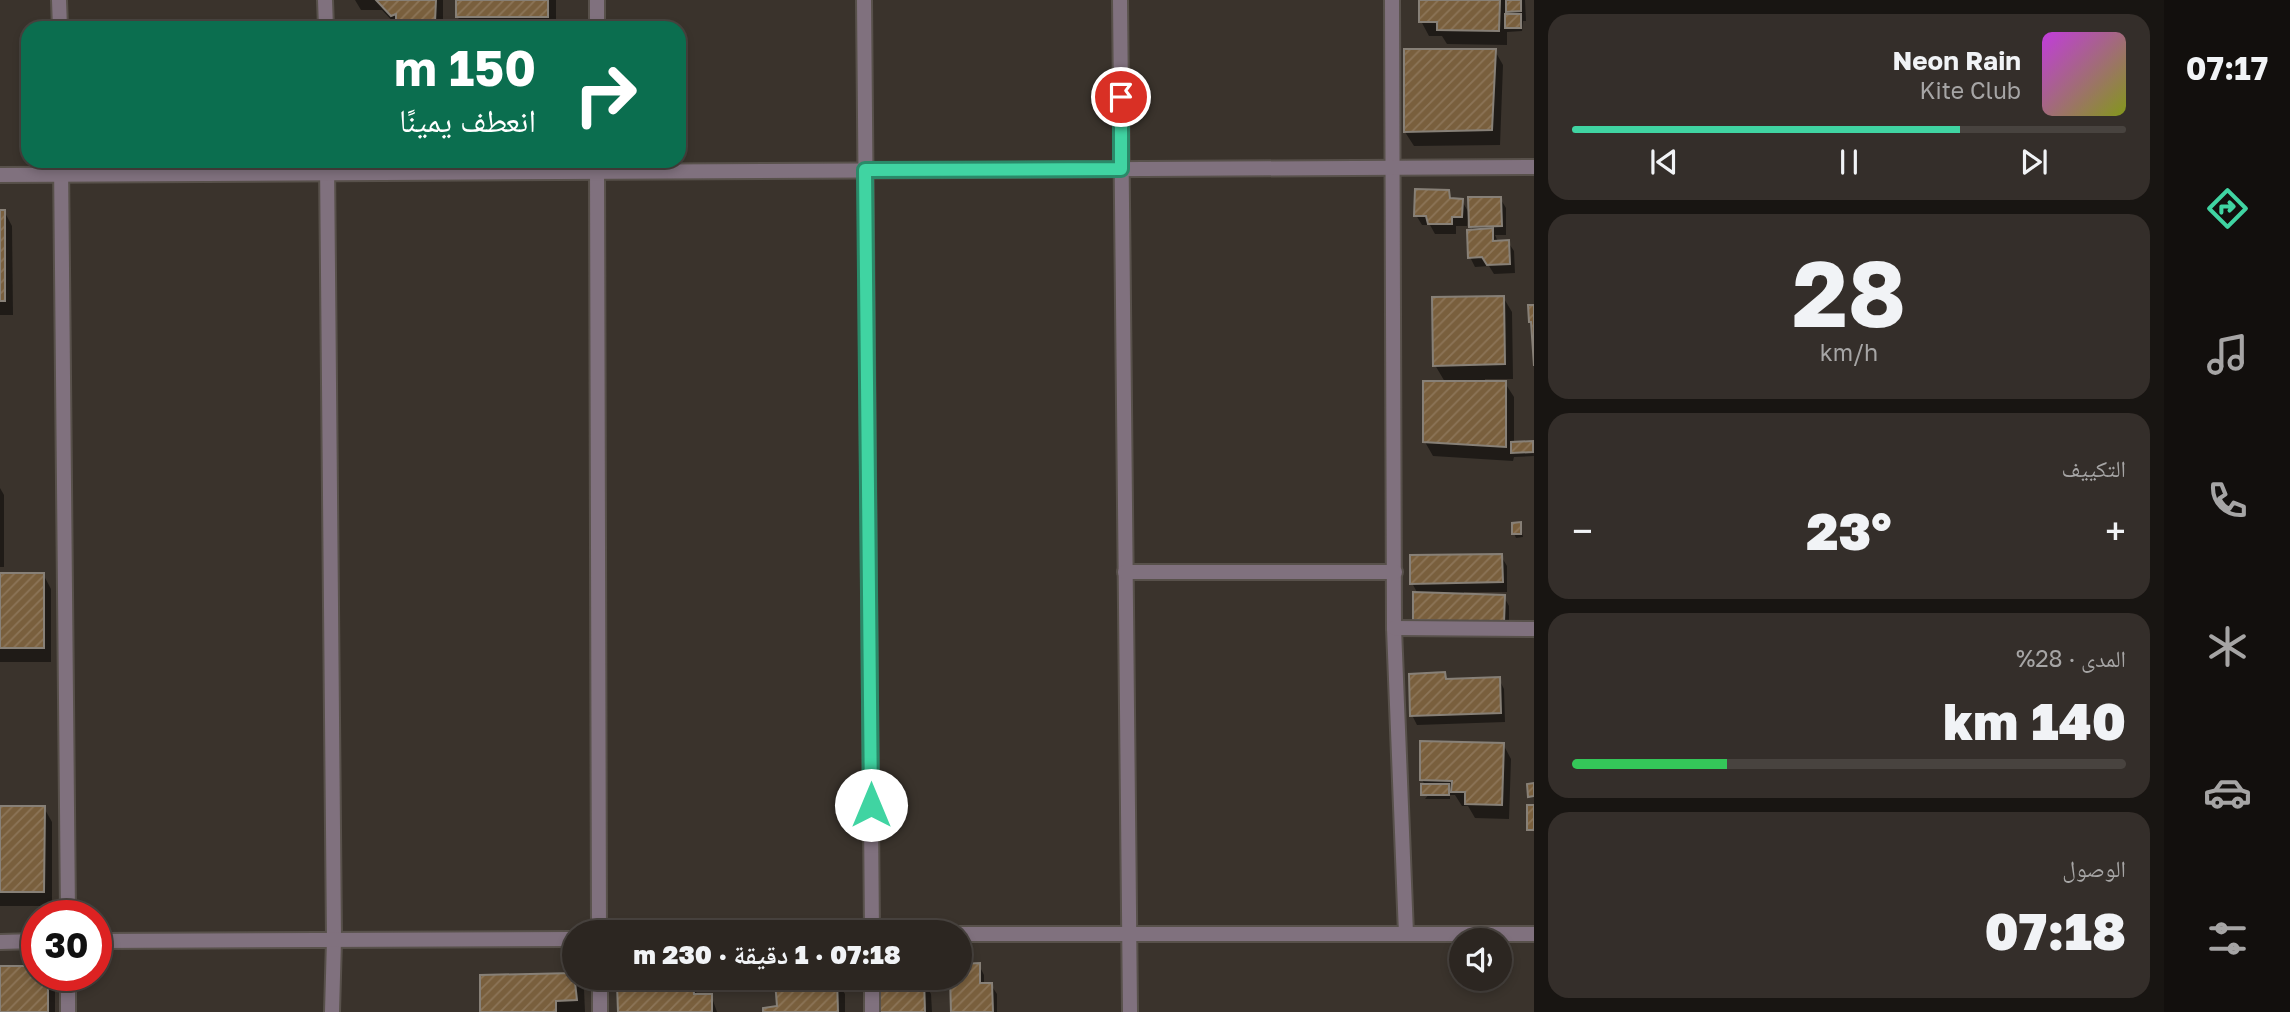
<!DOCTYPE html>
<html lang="ar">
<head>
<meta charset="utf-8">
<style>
  :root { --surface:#2c2621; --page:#342e2a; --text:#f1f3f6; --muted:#a6a5a5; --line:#48433f; --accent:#40d4a2 }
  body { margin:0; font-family:"Golos Text","Noto Naskh Arabic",sans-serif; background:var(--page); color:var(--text); direction:rtl; height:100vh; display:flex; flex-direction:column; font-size:26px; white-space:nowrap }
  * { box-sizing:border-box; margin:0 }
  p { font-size:23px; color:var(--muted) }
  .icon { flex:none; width:38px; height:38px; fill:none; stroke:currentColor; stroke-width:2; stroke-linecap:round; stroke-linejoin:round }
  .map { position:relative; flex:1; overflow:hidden; direction:ltr }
  .sheet { display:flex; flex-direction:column; gap:14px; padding:14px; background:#181512; width:630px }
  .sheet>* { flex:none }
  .banner { position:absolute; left:21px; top:21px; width:665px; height:147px; border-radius:21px; box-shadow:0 4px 10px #0003,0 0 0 2px var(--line); direction:rtl; background:#0b6e4f; color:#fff; overflow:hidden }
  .buttons { position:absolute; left:1449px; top:928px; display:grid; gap:14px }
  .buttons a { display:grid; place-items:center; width:63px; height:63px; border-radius:50%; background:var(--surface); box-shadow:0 4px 10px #0003,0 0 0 2px var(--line); font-size:35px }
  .speed { position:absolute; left:21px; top:900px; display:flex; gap:14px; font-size:35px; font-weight:700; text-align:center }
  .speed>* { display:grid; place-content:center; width:91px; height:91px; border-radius:50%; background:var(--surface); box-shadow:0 4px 10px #0003,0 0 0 2px var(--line); line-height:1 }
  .speed .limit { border:10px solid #d22; background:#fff; color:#111 }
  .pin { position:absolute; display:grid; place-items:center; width:60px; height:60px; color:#fff; margin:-30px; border:4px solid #fff; border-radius:50%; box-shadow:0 2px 7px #0007 }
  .me { position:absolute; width:77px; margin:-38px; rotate:0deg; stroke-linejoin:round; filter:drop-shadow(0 0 5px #0008) }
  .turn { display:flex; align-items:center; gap:24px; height:147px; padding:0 35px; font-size:32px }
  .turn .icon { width:91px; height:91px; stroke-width:2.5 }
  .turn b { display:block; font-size:49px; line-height:60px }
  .big { font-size:52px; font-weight:800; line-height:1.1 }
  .sheet .widget { flex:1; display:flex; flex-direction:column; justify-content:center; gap:10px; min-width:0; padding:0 24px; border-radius:21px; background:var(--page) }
  .sheet .dial { align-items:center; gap:0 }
  .dial b { font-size:91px; line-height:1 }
  .song { display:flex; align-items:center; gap:21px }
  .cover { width:84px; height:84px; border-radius:10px; background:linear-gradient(135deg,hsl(290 70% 55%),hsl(70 70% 35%)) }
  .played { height:7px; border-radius:4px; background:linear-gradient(90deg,var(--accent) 70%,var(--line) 70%) }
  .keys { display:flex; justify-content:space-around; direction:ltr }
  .heat { display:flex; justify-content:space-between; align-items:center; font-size:38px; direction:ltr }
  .charge { height:10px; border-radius:5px; background:linear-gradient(90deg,#34c759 28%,var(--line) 0) }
  .trip { position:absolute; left:562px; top:920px; width:410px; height:70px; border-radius:35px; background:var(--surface); box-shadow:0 4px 10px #0003,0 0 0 2px var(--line); font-weight:800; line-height:70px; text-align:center; direction:rtl }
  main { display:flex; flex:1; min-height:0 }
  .tab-bar { display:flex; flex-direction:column; width:126px; justify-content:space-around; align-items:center; background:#120f0d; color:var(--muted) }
  .tab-bar .icon { width:49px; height:49px }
  .tab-bar .current { color:var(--accent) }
  .tab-bar b { font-size:32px; color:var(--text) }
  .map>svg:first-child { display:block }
  .shadow { fill:#0007 }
  .building { fill:url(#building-hatch); stroke:#878077; stroke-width:2 }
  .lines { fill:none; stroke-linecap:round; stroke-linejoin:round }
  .minor-casing { stroke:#58514b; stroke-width:18 }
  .minor { stroke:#80717e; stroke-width:14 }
  .route-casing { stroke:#2a8a69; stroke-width:18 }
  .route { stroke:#40d4a2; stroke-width:12 }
</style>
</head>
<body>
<main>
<nav class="tab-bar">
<b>07:17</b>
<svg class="icon current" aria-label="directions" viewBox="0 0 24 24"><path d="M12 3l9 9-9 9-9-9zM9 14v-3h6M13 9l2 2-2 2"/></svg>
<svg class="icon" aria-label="music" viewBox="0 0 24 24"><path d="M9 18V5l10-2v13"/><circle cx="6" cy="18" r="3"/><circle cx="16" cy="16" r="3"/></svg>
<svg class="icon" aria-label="phone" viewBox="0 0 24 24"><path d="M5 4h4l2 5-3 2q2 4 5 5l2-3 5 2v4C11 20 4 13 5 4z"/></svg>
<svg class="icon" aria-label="climate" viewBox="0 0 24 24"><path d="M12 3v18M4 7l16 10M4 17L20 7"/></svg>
<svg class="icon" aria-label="car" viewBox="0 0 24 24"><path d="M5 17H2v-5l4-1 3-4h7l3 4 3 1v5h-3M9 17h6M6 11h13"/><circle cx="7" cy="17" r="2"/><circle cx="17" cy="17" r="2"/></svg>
<svg class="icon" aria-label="filters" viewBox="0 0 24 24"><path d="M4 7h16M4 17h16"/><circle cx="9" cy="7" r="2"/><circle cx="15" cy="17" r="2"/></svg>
</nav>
<section class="sheet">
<div class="widget">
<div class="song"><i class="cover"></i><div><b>Neon Rain</b><p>Kite Club</p></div></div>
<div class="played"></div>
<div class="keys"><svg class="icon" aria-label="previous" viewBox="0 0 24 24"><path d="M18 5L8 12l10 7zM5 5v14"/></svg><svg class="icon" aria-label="pause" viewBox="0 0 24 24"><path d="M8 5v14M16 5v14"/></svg><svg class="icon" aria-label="next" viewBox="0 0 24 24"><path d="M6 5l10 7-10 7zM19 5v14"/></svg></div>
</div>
<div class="widget dial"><b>28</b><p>km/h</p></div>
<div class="widget"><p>التكييف</p>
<div class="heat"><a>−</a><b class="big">23°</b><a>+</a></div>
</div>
<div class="widget"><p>المدى · 28%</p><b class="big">140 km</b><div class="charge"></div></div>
<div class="widget"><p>الوصول</p><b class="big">07:18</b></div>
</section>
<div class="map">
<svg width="1534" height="1012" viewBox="0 0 1534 1012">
  <defs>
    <pattern id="building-hatch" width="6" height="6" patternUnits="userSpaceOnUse" patternTransform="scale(1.75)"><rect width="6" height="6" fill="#795f3d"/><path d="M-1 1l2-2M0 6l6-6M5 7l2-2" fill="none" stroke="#8c7558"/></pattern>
  </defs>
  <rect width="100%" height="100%" fill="#3a332c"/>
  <g class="shadow">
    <polygon points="355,0 443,0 443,28 399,28 382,10 361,10"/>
    <polygon points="458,0 556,0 556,28 464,28 457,16"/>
    <polygon points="1421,0 1525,0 1526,21 1523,21 1522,31 1507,32 1507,45 1447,44 1442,36 1429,36 1421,21"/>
    <polygon points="1495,51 1503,65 1500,145 1414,146 1405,132"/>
    <polygon points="1448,192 1453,200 1462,201 1469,213 1467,226 1456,226 1456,234 1435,234 1430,225 1422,225 1416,215"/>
    <polygon points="1500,198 1506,208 1506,235 1495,235 1498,242 1508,242 1514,251 1515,273 1494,274 1489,266 1475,267 1470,257 1473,231 1471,226"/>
    <polygon points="0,211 4,211 12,226 13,315 0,315"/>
    <polygon points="1503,297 1512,312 1513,379 1485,379 1485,382 1505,383 1514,397 1514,443 1532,443 1534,456 1514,457 1513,461 1433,456 1425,442 1445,382 1435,365"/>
    <polygon points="0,488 4,495 4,567 0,567"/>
    <polygon points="1520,524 1523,537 1516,538 1514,533"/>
    <polygon points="1501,556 1507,566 1507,592 1464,592 1464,595 1504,597 1509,606 1509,632 1420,629 1414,620 1418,594 1412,583"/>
    <polygon points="43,574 51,589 51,662 0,662 0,575"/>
    <polygon points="1444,674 1448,681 1499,679 1504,689 1505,722 1417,725 1412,715"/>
    <polygon points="1503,744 1511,759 1509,819 1475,818 1468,806 1462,806 1455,795 1450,795 1450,799 1425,799 1430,793 1422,780"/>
    <polygon points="0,808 44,808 52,822 52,906 0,906"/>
    <polygon points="959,965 979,965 984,975 984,985 991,985 997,994 997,1012 953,1012"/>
    <polygon points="0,968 51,975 55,982 55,1012 0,1012"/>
    <polygon points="574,978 578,978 584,989 585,1012 482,1012"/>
    <polygon points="923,979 931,994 932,1012 880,1012"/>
    <polygon points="801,980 805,987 836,980 845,994 845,1012 764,1012 779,1008"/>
    <polygon points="692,983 698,996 711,995 717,1012 620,1012"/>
  </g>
  <g class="building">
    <polygon points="376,0 436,0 435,22 396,22 396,14 391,16"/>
    <rect x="456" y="0" width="92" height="17"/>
    <polygon points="1419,0 1500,0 1499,31 1437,30 1437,22 1419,22"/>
    <polygon points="1506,0 1521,0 1521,11 1506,12"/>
    <rect x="1505" y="14" width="16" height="14"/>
    <polygon points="1404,49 1496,49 1492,130 1404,132"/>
    <polygon points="1415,189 1449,190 1450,198 1463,199 1462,217 1452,217 1452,224 1428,224 1426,216 1414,216"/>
    <polygon points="1468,197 1501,197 1502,226 1469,227"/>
    <rect x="0" y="210" width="5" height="91"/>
    <polygon points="1493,228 1493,241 1509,240 1510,264 1487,265 1482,257 1468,258 1467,230"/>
    <polygon points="1504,296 1505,364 1433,366 1432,297"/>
    <polygon points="1528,305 1534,305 1534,366 1531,322 1529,322"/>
    <polygon points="1423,381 1506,381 1506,447 1423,442"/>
    <polygon points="1533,441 1533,452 1511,453 1511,442"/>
    <polygon points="1521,522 1521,534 1512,534 1512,523"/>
    <polygon points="1502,554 1503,582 1410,584 1410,555"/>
    <rect x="0" y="573" width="44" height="75"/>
    <polygon points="1413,592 1505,595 1504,623 1413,620"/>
    <polygon points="1445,672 1446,679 1500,677 1501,713 1410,716 1409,674"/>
    <polygon points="1420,741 1504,743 1502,805 1465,804 1465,792 1451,792 1452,781 1420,780"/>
    <polygon points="1534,783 1534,796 1528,797 1527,784"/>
    <rect x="1421" y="784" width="28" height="11"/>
    <rect x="1527" y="805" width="7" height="25"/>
    <polygon points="0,806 45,806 44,892 0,892"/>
    <polygon points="980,963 980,983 992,983 993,1012 951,1012 950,978 959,978 959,964"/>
    <polygon points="0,966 37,966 37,975 48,975 48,1012 0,1012"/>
    <polygon points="574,973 577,1000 556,1001 556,1012 480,1012 480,975"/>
    <polygon points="802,978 803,985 813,984 811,978 837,978 838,1012 763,1012 763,1008 777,1006 775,981"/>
    <polygon points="924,978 925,1012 878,1012 877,979"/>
    <polygon points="693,981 694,994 712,994 712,1012 618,1012 617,984"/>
  </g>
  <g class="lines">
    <defs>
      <g id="minor">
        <polyline points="59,0 60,28"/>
        <polyline points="325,0 326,28"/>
        <polyline points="597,0 597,28"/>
        <polyline points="864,0 872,933"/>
        <polyline points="1120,0 1130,1012"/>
        <polyline points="1392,0 1394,628 1406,934"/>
        <polyline points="61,161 68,915"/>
        <polyline points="327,161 334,940 332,1012"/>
        <polyline points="597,161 599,933"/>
        <polyline points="0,175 1534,167"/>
        <polyline points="1125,572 1395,572"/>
        <polyline points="1394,628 1534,629"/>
        <polyline points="959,934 1534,934"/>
        <polyline points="96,941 574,939"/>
        <polyline points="0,942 37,941"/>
        <polyline points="600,978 600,1012"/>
        <polyline points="872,978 872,1012"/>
        <polyline points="68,1012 68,975"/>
      </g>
    </defs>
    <use href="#minor" class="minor-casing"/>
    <use href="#minor" class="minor"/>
  </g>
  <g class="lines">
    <defs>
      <polyline id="route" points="871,805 865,170 1121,169 1121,97"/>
    </defs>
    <use href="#route" class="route-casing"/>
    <use href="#route" class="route"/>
  </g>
</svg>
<div class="buttons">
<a><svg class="icon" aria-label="sound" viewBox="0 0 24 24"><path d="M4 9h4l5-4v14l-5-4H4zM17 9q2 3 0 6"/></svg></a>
</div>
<div class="speed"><div class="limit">30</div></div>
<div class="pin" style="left:1121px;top:97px;background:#d93025"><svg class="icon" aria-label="arrive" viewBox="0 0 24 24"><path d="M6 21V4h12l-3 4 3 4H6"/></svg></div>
<svg class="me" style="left:871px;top:805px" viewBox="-20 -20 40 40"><circle r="19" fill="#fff"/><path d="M0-13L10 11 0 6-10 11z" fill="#40d4a2"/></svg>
<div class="trip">07:18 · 1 دقيقة · 230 m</div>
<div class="banner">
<div class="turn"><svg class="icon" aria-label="right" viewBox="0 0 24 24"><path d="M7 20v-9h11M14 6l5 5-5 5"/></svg><div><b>150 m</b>انعطف يمينًا</div></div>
</div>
</div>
</main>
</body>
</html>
